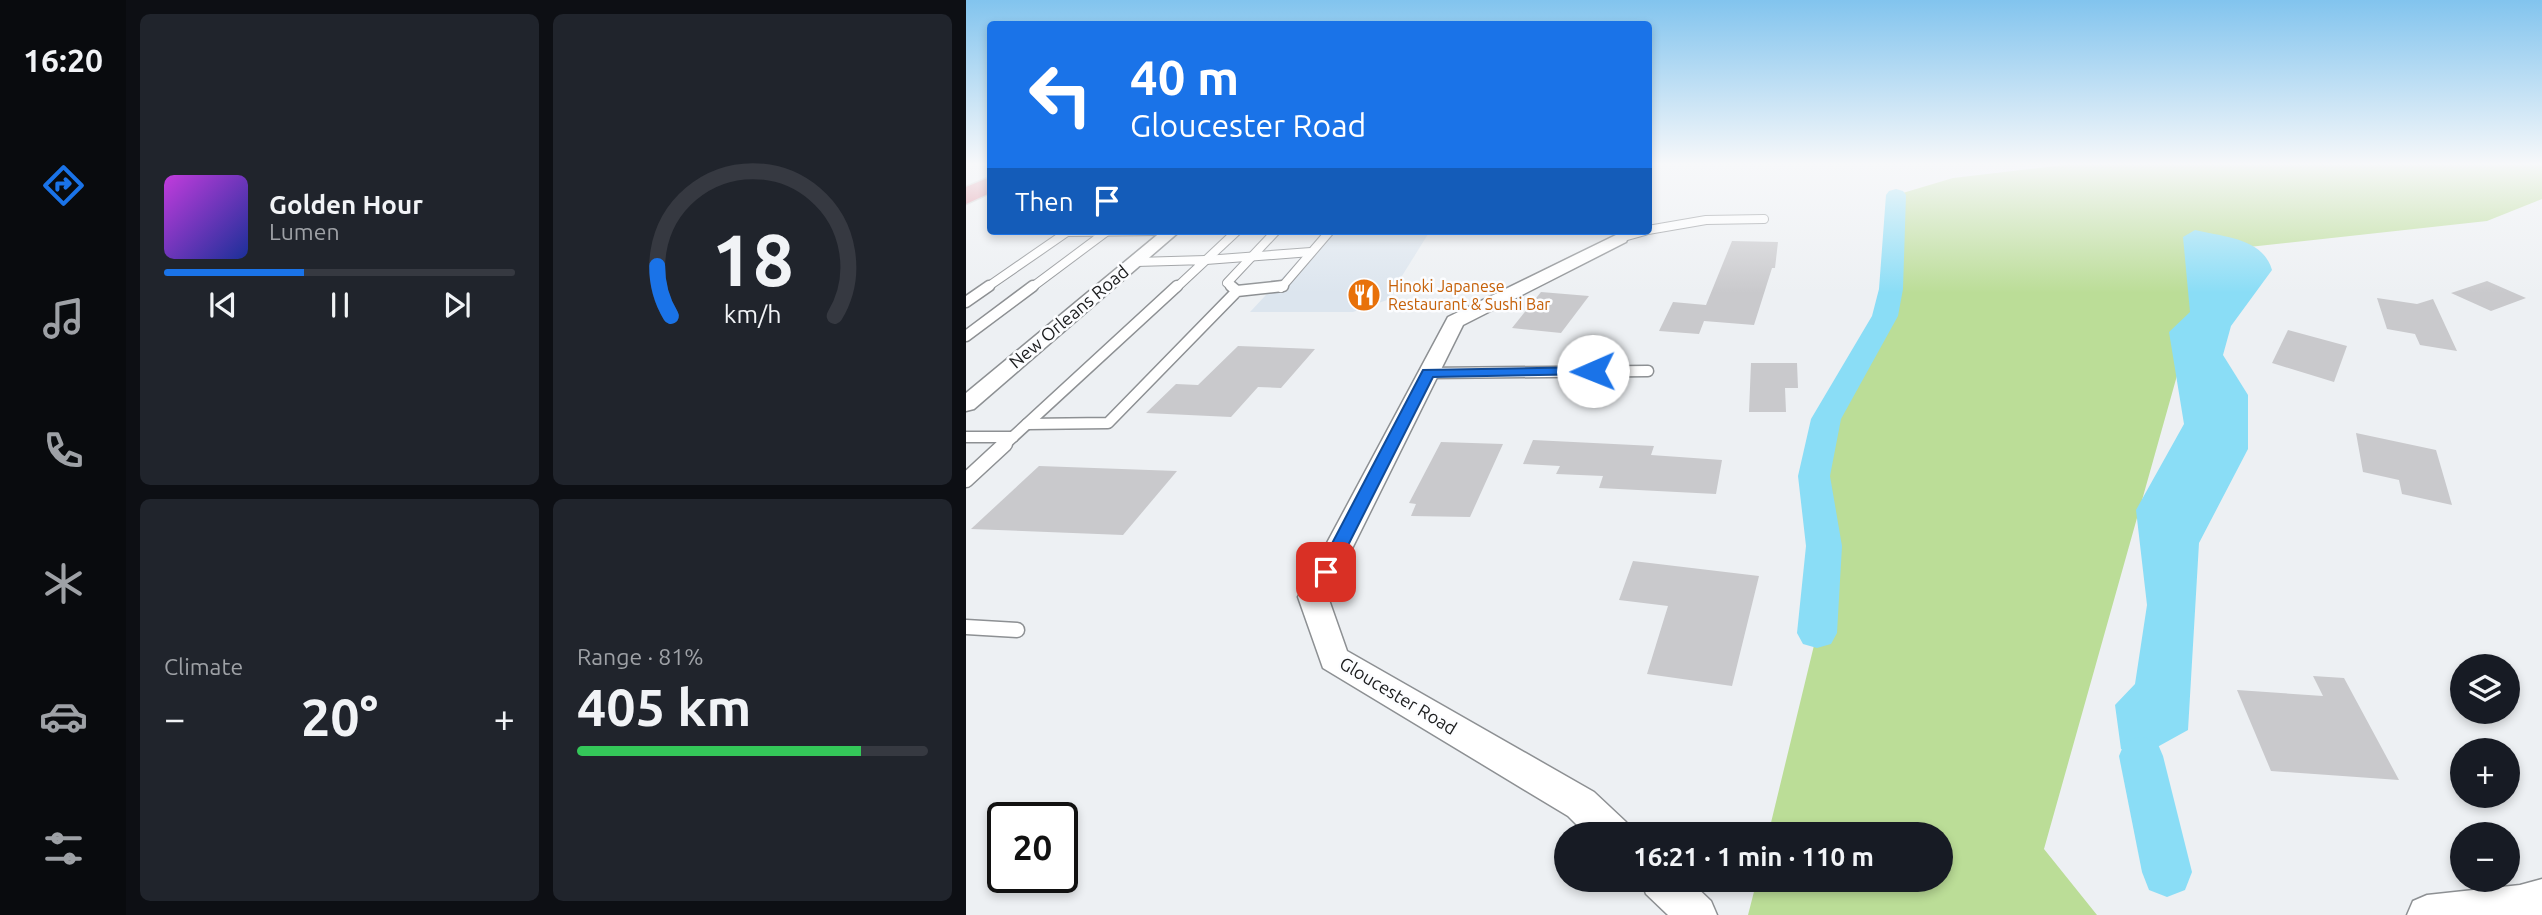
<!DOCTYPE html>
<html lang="en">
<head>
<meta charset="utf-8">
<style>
  :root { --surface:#171b24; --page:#20242c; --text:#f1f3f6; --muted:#9ea1a6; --line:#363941; --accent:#1a73e8 }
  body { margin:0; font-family:Ubuntu,sans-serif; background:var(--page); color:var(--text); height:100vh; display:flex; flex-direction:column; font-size:26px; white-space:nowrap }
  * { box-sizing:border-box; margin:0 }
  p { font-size:23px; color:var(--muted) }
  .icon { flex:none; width:38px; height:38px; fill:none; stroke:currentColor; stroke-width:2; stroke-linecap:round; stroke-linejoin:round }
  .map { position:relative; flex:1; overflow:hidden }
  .drawer { display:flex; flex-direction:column; gap:14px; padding:14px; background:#0d0f14; width:840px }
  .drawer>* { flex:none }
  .hud { position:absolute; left:21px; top:21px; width:665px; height:214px; border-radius:7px; box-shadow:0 4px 10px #0003; background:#1a73e8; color:#fff; overflow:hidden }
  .fabs { position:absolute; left:1484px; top:654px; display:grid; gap:14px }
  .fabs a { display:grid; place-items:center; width:70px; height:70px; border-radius:50%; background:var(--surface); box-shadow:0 4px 10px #0003; font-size:35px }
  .speed { position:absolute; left:21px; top:802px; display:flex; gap:14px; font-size:35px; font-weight:700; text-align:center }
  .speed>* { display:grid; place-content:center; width:91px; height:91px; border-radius:50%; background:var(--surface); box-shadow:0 4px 10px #0003; line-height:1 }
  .speed .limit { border:4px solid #111; border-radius:10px; background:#fff; color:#111 }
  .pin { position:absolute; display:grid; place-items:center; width:60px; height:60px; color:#fff; margin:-30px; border-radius:14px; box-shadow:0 4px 10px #0006 }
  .me { position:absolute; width:77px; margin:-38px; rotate:269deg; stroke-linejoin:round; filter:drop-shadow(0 0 5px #0008) }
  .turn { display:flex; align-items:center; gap:24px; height:147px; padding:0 28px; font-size:32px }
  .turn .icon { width:91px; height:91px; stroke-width:2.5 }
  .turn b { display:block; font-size:49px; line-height:60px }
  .then { display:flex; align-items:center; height:66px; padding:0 28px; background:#0003; gap:14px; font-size:26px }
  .big { font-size:52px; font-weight:700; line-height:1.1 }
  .drawer .widget { flex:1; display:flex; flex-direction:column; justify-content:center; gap:10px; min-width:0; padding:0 24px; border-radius:10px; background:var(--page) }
  .drawer .dial { align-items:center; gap:0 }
  .dial svg { height:182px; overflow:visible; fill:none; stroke:var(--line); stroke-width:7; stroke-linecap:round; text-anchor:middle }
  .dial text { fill:var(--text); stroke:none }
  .song { display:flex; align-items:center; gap:21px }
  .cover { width:84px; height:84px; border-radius:10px; background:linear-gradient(135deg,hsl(290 70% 55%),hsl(230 70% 35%)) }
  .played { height:7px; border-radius:4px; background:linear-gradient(90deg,var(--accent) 40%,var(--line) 40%) }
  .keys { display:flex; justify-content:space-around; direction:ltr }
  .heat { display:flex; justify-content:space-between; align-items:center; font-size:38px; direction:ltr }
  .charge { height:10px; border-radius:5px; background:linear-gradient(90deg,#34c759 81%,var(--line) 0) }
  .drawer .tiles { flex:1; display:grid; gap:14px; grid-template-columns:repeat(2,1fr) }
  .trip { position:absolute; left:588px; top:822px; width:399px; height:70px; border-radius:35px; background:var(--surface); box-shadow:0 4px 10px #0003; font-weight:700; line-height:70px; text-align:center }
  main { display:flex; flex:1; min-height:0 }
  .tab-bar { display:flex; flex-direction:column; width:126px; justify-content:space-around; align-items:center; background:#090b0e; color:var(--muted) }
  .tab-bar .icon { width:49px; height:49px }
  .tab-bar .current { color:var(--accent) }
  .tab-bar b { font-size:32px; color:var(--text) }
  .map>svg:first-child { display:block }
  .built { fill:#dce5ee }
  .green { fill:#bbdd97 }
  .water { fill:#8addf6 }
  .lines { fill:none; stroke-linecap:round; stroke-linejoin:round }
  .canal { fill:#8addf6; fill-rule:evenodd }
  .building { fill:#c9c9cc }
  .service-far2-casing { stroke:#8d9093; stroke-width:10 }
  .service-far1-casing { stroke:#8d9093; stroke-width:13 }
  .service-casing { stroke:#8d9093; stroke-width:17 }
  .minor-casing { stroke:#8d9093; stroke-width:3 }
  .trunk-casing { stroke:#cdcdcd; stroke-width:3 }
  .service-far2 { stroke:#fff; stroke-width:8 }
  .service-far1 { stroke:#fff; stroke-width:10 }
  .service { stroke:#fff; stroke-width:14 }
  .minor { fill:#fff; fill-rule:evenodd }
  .trunk { fill:#dc7c8c; fill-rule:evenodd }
  .route { fill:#1a73e8; stroke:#114b97; stroke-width:2 }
  .labels { text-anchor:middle; stroke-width:5; stroke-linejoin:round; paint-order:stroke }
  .far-food-label { font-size:16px; fill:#c56008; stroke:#fcfdff; text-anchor:start }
  .street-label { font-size:18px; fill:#1b1c1d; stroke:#fcfdff }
</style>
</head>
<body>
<main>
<nav class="tab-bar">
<b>16:20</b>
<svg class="icon current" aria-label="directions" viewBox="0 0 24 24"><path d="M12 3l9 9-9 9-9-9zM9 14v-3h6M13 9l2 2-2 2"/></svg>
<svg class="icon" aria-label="music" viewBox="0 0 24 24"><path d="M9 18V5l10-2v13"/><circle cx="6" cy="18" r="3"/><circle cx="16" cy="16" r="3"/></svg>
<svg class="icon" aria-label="phone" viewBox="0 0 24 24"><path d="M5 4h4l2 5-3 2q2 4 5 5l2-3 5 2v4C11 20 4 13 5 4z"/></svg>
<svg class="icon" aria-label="climate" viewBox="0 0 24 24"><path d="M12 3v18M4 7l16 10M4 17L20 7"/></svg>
<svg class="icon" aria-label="car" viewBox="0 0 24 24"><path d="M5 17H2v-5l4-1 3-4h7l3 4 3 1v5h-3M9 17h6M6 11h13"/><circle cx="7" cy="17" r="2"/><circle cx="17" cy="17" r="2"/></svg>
<svg class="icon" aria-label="filters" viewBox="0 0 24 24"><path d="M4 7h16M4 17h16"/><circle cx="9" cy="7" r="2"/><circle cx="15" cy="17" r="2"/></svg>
</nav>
<section class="drawer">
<div class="tiles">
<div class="widget">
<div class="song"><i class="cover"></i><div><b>Golden Hour</b><p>Lumen</p></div></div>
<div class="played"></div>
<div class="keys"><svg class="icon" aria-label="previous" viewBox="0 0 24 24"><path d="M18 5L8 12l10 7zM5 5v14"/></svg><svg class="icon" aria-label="pause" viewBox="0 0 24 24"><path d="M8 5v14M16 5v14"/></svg><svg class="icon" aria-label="next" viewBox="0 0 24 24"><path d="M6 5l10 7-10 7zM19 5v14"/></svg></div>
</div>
<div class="widget dial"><svg viewBox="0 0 100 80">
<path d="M14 69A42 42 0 1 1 86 69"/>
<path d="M14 69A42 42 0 0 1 8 47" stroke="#1a73e8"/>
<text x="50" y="56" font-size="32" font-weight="700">18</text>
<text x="50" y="72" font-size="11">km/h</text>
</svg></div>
<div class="widget"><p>Climate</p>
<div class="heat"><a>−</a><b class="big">20°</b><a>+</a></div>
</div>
<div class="widget"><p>Range · 81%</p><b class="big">405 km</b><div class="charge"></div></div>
</div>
</section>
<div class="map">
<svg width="1576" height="915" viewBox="0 0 1576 915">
  <rect width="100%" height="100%" fill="#edf0f3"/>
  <polygon class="built" points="360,231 464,231 421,300 387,312 284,312"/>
  <polygon class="green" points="1098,165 1576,165 1576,199 1521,221 1246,251 1078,849 1131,915 782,915 791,880 975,880 975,835 802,835 851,633 858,546 848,476 860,419 919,316 925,289 930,195 987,178"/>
  <path class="water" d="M1229,230C1258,237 1297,238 1306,270L1265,326L1257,355L1282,395V449L1233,543L1222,730L1175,756L1155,749L1149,705L1169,684L1181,605L1170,510L1218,424L1203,332L1224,312L1217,237Z"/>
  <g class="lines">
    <g class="canal">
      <polygon points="930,189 937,191 940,195 937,289 932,316 875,419 864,476 876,546 871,633 865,644 851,648 837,644 831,633 840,546 832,476 845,419 906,316 913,289 920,195 923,191"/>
      <polygon points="1175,736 1191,742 1197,756 1226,872 1219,890 1201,897 1183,890 1176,872 1153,756 1159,742"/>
    </g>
  </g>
  <g class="building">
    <polygon points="766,241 812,242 809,268 806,268 788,325 738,321 733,334 693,331 707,302 740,305"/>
    <polygon points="1521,281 1560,298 1525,311 1485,293"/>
    <polygon points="575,292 623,296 595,333 546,328"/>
    <polygon points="1411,298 1451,304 1467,299 1491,351 1454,345 1449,334 1421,329"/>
    <polygon points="1322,330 1381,346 1368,382 1306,363"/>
    <polygon points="272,346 349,349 315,388 292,387 265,417 180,413 210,384 232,385"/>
    <polygon points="785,363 831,363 832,388 819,388 820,412 783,412"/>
    <polygon points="1390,433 1470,450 1486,505 1436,494 1433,480 1397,472"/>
    <polygon points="567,440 688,446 685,455 756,460 750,494 633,488 637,476 590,474 594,466 557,464"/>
    <polygon points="475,442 537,444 504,517 445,516 450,504 443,503"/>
    <polygon points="73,466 211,471 157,535 5,529"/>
    <polygon points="667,561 793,576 766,686 681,674 702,606 653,600"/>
    <polygon points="1347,676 1378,678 1433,780 1305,771 1271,690 1357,696"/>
  </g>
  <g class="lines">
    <defs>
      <g id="service-far2">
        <polyline points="682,230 740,220 798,219"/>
        <polyline points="654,238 679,231"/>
        <polyline points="240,260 345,252"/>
        <polyline points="240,260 271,231"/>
        <polyline points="170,262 240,260 210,288"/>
        <polyline points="20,288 101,232 199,231"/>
        <polyline points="65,288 140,232"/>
        <polyline points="267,288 261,283 310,231"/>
        <polyline points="315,288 364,231"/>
      </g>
      <g id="service-far1">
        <polyline points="265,286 271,291"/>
        <polyline points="0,302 23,286"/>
        <polyline points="0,336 67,286"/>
        <polyline points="462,373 682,371"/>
        <polyline points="61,424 142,423 271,291 317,286"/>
        <polyline points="0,437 47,437"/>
        <polyline points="37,446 211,286"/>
      </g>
      <g id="service">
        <polyline points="0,480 39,444"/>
        <polyline points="0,627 51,630"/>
      </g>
      <g id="minor">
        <polygon points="196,231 214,231 8,409 0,411 0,393"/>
        <polygon points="654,233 662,238 660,242 497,325 362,597 381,651 628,792 660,822 666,835 621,835 602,816 357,668 332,597 482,317"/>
        <polygon points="1576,879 1576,915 1441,915 1447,901 1461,895 1554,885"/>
        <polygon points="675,880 723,880 745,901 751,915 702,915 680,894"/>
      </g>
      <polygon id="trunk" points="24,177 24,193 0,204 0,187"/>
    </defs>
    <use href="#service-far2" class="service-far2-casing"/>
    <use href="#service-far1" class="service-far1-casing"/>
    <use href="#service" class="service-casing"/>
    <use href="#minor" class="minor-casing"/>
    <use href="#trunk" class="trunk-casing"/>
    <use href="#service-far2" class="service-far2"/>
    <use href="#service-far1" class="service-far1"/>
    <use href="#service" class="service"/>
    <use href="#minor" class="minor"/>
    <use href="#trunk" class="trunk"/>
  </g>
  <linearGradient id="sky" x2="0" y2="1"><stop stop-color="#82c4ee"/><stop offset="0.56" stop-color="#f7f8fa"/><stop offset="1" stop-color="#f7f8fa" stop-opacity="0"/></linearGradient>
  <rect width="1576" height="293" fill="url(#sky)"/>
  <polygon class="route" points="627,367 634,371 632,374 467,377 366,577 353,577 351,572 457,370"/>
  <defs>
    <symbol id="restaurant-disc" viewBox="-11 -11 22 22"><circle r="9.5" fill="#e8710a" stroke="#fcfdff"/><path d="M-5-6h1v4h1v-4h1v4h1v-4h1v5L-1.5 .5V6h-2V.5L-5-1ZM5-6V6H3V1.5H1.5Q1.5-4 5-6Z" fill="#fff"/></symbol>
  </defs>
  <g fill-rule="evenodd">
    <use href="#restaurant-disc" x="379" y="276" width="38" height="38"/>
  </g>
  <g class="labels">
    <g class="far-food-label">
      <text x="422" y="292">Hinoki Japanese<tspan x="422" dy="18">Restaurant &amp; Sushi Bar</tspan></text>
    </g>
    <g class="street-label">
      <text transform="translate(103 317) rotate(-40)" y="6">New Orleans Road</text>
      <text transform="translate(432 696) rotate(31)" y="6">Gloucester Road</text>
    </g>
  </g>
</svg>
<div class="fabs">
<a><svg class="icon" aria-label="layers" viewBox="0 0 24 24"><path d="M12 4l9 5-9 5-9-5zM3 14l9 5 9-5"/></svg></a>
<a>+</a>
<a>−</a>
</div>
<div class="speed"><div class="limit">20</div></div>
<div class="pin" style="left:360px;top:572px;background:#d93025"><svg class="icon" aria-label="arrive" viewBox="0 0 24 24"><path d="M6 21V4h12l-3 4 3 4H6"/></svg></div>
<svg class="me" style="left:627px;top:371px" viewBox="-20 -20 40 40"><circle r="19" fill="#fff"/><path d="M0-13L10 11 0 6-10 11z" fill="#1a73e8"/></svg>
<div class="trip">16:21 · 1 min · 110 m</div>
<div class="hud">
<div class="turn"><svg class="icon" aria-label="left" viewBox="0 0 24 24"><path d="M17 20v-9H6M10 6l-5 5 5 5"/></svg><div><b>40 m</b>Gloucester Road</div></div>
<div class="then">Then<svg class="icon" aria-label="arrive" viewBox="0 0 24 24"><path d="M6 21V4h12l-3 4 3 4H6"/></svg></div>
</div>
</div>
</main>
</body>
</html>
